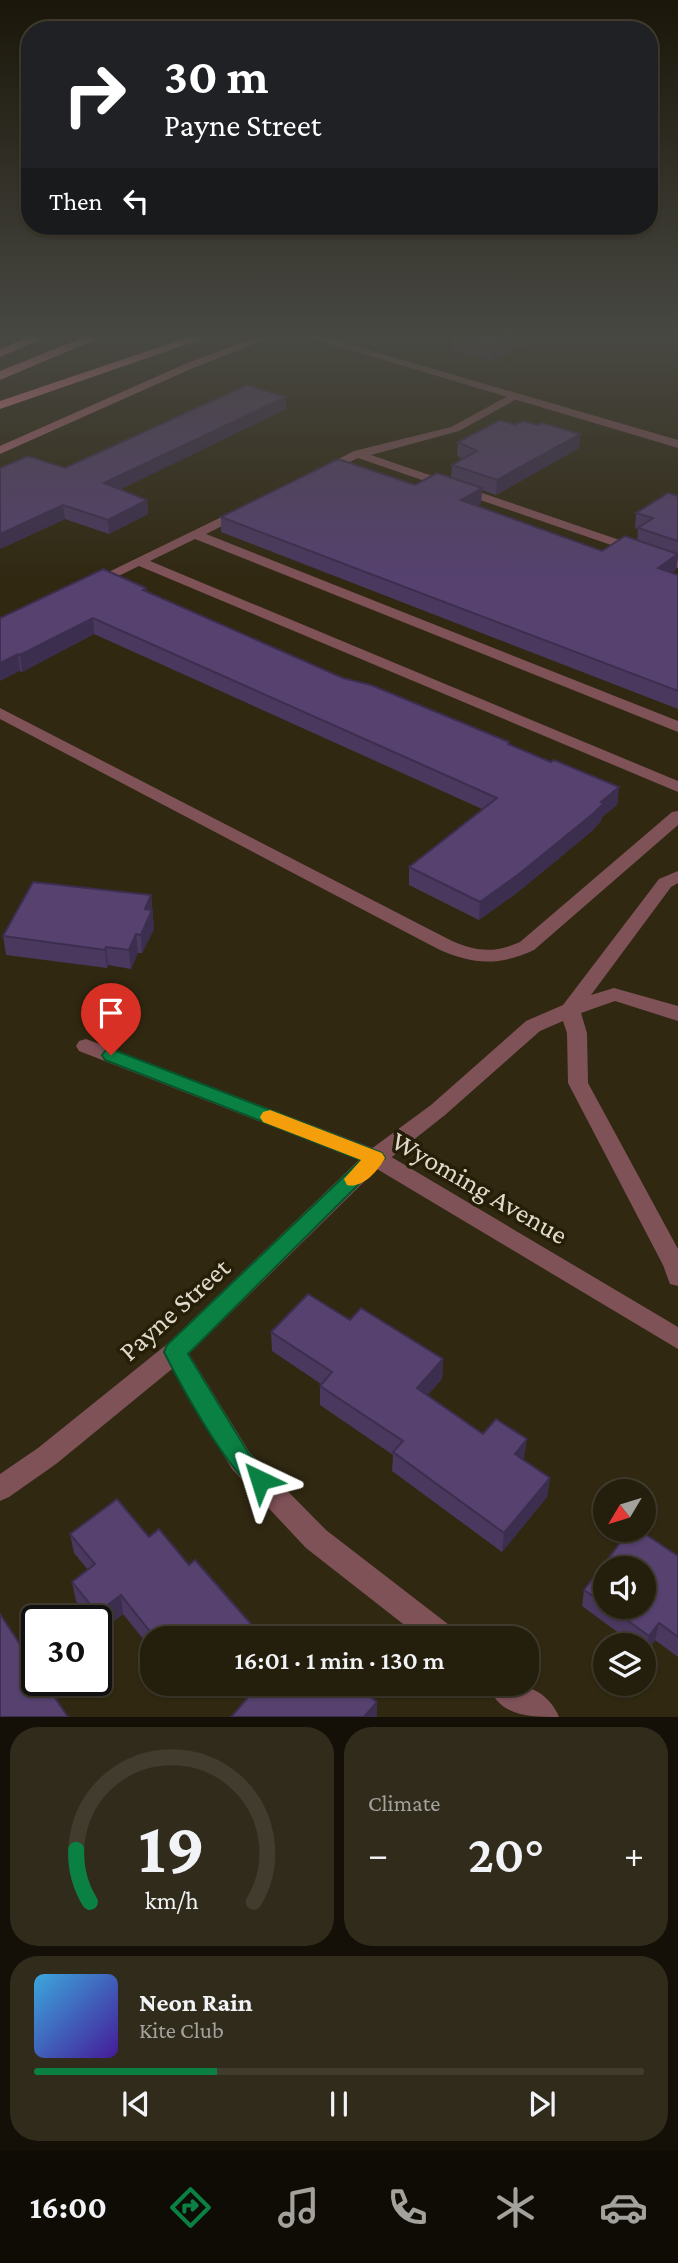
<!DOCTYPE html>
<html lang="en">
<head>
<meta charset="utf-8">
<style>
  :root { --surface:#241e0d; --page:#302b1b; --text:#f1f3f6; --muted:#a3a29d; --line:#413c2e; --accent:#0b8043 }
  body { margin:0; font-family:"Crimson Pro",serif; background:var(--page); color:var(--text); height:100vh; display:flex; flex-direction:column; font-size:26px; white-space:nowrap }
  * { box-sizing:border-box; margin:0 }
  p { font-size:23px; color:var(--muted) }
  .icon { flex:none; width:38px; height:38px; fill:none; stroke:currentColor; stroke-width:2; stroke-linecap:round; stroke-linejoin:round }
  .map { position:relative; height:1717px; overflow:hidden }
  .side { display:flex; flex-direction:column; gap:10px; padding:10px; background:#141007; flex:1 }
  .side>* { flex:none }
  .top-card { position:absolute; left:21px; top:21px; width:637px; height:214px; border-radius:28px; box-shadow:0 2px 5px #0004,0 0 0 2px var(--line); background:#202124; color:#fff; overflow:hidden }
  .needle { width:46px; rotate:232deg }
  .tools { position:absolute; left:593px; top:1479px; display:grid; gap:14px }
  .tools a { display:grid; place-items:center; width:63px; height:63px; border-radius:50%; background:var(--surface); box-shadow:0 2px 5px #0004,0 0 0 2px var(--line); font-size:35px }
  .speed { position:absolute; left:21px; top:1605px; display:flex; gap:14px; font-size:35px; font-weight:700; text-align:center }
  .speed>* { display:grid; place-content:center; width:91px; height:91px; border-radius:50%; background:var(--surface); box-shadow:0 2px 5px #0004,0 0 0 2px var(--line); line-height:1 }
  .speed .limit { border:4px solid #111; border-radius:10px; background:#fff; color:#111 }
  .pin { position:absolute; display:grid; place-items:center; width:60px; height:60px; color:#fff; margin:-72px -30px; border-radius:50% 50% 50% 0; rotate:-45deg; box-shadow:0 0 7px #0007 }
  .pin .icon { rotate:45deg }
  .me { position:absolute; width:77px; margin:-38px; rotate:319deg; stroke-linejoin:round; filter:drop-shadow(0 0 5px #0008) }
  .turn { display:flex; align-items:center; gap:24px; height:147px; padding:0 28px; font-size:32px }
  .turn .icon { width:91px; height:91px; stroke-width:2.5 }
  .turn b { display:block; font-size:49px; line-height:60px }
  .then { display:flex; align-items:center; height:66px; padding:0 28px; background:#0003; gap:14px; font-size:26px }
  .big { font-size:52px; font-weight:600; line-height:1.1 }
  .side .tile { flex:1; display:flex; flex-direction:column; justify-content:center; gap:10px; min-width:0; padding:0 24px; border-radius:28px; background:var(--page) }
  .side .dial { align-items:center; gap:0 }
  .dial svg { height:182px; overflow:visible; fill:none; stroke:var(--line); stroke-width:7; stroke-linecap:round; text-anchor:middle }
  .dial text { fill:var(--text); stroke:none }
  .song { display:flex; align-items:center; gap:21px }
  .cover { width:84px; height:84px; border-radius:10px; background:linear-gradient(135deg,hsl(200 70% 55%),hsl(260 70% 35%)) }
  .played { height:7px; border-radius:4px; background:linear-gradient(90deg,var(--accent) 30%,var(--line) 30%) }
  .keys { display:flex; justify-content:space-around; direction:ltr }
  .heat { display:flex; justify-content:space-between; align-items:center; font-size:38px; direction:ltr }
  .side .tiles { flex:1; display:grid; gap:10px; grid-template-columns:1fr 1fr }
  .tile:last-child { grid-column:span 2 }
  .trip { position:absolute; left:140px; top:1626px; width:399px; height:70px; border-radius:28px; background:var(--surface); box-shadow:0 2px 5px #0004,0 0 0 2px var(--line); font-weight:600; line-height:70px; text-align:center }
  .tab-bar { display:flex; height:112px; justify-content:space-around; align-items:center; background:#0e0c05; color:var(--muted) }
  .tab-bar .icon { width:49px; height:49px }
  .tab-bar .current { color:var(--accent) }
  .tab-bar b { font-size:32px; color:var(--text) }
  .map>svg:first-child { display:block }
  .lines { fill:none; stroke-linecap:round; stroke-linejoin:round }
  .lane { fill:#7f5258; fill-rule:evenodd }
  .street { fill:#7f5258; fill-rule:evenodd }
  .secondary { fill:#af6772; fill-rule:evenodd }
  .highway { fill:#f68699; fill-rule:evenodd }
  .wall { fill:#4a385f; fill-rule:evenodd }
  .shaded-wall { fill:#3c2e4e }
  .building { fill:#56416f; stroke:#3c2e4e; stroke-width:2 }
  .route { fill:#0b8043; stroke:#07532c; stroke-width:2 }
  .slow { fill:#f59e0b }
  .labels { text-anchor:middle; stroke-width:7; stroke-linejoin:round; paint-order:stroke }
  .near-street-label { font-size:28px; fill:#dfdacc; stroke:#261e07 }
</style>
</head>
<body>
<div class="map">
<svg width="678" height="1717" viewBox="0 0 678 1717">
  <rect width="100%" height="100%" fill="#302811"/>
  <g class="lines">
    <g class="lane">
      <polygon points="512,394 522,396 459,431 371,455 678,560 678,568 358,458 325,474 315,471 354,451 451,427"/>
      <polygon points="240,508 246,512 244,515 206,534 678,721 678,732 195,539 150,561 678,781 678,792 139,566 96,587 86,587 84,584"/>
      <path d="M0,708L452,941C477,952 495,953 520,942L672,812L678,811V825L534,950C499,966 473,965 438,949L0,719Z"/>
      <polygon points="678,871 678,883 671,887 591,995 614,988 678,1006 678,1021 615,1001 581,1013 587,1033 588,1083 678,1249 678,1286 670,1284 663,1265 568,1083 567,1033 563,1021 540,1031 445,1115 383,1164 375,1166 367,1164 364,1158 367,1152 431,1105 526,1021 563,1005 659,879"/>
    </g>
    <g class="street">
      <polygon points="310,338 327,338 678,440 678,448"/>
      <polygon points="86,1039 383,1152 678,1327 678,1349 377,1169 189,1354 250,1453 326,1530 453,1628 457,1638 421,1638 306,1548 232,1469 172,1369 56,1464 9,1497 0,1501 0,1474 38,1448 166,1345 359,1160 79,1051 76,1046 79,1041"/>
      <path d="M487,1684C516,1681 546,1686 559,1717C528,1717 500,1717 487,1684Z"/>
    </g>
    <polygon class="secondary" points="254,338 269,338 193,368 0,454 0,446 185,364"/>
    <g class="highway">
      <polygon points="26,338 44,338 0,357 0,349"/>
      <polygon points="82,338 99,338 0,380 0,371"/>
      <polygon points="186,338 205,338 0,409 0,401"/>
    </g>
  </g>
  <g class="wall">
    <polygon points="452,338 539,338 492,361 452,350"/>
    <polygon points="286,409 120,489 147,500 148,514 109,534 65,519 0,549 65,468"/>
    <polygon points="515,425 538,425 580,434 579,448 496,495 482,490 481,503 476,506 602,551 637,541 638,529 635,528 636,513 678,496 678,557 676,570 672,573 678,575 678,709 221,532 221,517 415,485 451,478 452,465 463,459 457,456 458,442"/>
    <polygon points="146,588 147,592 343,678 509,742 509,745 551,762 619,787 617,805 602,817 601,821 592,831 518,892 479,920 409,885 409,867 482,809 94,634 22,672 20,671 0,618"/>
    <polygon points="151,895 154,929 142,953 138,953 131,969 108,965 107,968 6,955 3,936"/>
    <polygon points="350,1320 443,1359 442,1379 427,1395 483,1434 524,1459 524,1460 550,1478 547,1497 502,1552 392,1471 393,1455 320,1405 320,1386 321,1384 272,1351 271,1332"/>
    <path d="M630,1530H639L678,1556V1657L655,1640L646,1653L644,1652V1645H635L582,1606L584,1590ZM606,1568H644V1606H606Z"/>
    <polygon points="70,1534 149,1537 189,1565 251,1624 252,1638 152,1638 152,1650 123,1614 100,1632 96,1627 96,1620 91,1620 76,1601 72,1582 88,1570 74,1553"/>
    <polygon points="179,1684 203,1684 188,1696"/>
  </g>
  <g class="shaded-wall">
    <polygon points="513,338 539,338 492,361 492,348"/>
    <polygon points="286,397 286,409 105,497 104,483"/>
    <polygon points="580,434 579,448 496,495 497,480"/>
    <polygon points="482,488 481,503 460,515 461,500"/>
    <polygon points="147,500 148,514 109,534 108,520"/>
    <polygon points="63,505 65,519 0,549 0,534"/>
    <polygon points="678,555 676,570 656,584 658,568"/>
    <polygon points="93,618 94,634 22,672 20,655"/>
    <polygon points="18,654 20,671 0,681 0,663"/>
    <polygon points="619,787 617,805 602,817 601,821 592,831 518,892 479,920 480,902"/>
    <polygon points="151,895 154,929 142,953 141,935 145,909"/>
    <polygon points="136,934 138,953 131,969 129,950"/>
    <polygon points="106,947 108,965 107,968 105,950"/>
    <polygon points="443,1359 442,1379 416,1408 417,1388"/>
    <polygon points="527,1439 524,1459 513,1473 515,1454"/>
    <polygon points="550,1478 547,1497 502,1552 504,1533"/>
    <polygon points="121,1595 123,1614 100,1632 97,1613"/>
    <polygon points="659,1623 655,1640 646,1653 649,1636"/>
    <polygon points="251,1624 252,1638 234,1638"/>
    <polygon points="187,1684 203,1684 188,1696"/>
    <polygon points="377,1702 377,1717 364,1717"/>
  </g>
  <g class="building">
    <polygon points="457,338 513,338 492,348"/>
    <polygon points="247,385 286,397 104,483 147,500 108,520 63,505 0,534 0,468 28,456 65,468"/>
    <polygon points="500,420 515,425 523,421 538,425 543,423 580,434 497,480 452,465 477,451 458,442"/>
    <polygon points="338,459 415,485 437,473 482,488 461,500 602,551 625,536 678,554 658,568 678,575 678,691 221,517"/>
    <polygon points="668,493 678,496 678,541 638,528 653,518 636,513"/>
    <polygon points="103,569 146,588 143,590 343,678 371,685 509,742 508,744 551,762 554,760 619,787 601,802 604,803 594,813 519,874 480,902 409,867 497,798 93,618 20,655 18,654 0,663 0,618"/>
    <polygon points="33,882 151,895 145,909 152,910 141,935 136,934 129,950 106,947 105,950 3,936"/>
    <polygon points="308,1294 350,1320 361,1308 443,1359 417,1388 483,1434 496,1419 527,1439 515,1454 550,1478 504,1533 393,1452 403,1441 320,1386 332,1372 271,1332"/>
    <polygon points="117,1499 149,1537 159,1529 189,1565 195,1560 251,1624 234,1638 155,1638 121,1595 97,1613 72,1582 95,1564 70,1534"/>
    <polygon points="630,1530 639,1530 678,1556 678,1637 659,1623 649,1636 608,1606 644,1606 644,1568 606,1568 606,1605 584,1590"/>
    <polygon points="0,1614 37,1670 37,1680 43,1680 68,1717 0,1717"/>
    <polygon points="260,1684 275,1684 289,1695 299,1684 354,1684 377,1702 364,1717 231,1717"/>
  </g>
  <linearGradient id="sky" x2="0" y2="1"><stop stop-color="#1a1609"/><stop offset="0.58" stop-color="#484843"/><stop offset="1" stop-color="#484843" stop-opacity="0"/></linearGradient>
  <rect width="678" height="579" fill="url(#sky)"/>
  <path class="route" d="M111,1049L382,1153L385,1158L188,1354L249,1454L268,1473L272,1480L268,1488L260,1491C232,1481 179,1382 164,1352L167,1345L361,1160L105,1060L102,1055L105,1051Z"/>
  <path class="slow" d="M270,1110L382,1153L385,1158C378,1171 362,1189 347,1185L344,1179L361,1160L263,1122L260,1117L263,1112Z"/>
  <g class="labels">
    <g class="near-street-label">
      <text transform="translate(480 1187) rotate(30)" y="10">Wyoming Avenue</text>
      <text transform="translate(174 1309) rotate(-42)" y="10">Payne Street</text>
    </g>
  </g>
</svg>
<div class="tools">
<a><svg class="needle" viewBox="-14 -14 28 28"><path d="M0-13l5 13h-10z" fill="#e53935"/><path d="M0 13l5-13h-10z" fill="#a3a29d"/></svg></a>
<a><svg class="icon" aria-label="sound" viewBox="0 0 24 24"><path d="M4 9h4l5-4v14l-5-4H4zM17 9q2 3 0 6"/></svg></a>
<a><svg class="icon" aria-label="layers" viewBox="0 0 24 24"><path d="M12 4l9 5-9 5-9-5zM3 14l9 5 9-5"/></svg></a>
</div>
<div class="speed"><div class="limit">30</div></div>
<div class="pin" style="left:111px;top:1055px;background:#d93025"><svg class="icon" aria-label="arrive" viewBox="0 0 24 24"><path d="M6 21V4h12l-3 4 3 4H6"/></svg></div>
<svg class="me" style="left:260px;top:1480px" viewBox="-20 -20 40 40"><path d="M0-17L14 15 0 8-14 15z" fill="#0b8043" stroke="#fff" stroke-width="4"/></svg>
<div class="trip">16:01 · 1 min · 130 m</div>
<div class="top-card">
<div class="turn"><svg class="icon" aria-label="right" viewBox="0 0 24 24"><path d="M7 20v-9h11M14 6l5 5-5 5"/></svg><div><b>30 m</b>Payne Street</div></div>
<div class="then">Then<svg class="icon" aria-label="left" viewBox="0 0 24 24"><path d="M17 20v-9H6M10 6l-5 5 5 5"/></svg></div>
</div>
</div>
<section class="side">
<div class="tiles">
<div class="tile dial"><svg viewBox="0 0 100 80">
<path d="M14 69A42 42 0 1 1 86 69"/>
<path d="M14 69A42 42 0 0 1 8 46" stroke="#0b8043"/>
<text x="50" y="56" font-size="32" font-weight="700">19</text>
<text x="50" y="72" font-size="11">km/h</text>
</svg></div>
<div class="tile"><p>Climate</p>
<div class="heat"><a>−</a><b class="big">20°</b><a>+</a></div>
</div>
<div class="tile">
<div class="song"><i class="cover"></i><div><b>Neon Rain</b><p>Kite Club</p></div></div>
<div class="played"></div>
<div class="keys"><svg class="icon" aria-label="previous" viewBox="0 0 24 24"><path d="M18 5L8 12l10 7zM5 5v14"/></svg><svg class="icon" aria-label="pause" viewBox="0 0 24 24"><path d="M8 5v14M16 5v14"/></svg><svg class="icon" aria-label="next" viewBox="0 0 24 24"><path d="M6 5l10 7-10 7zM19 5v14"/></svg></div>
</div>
</div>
</section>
<nav class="tab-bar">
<b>16:00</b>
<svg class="icon current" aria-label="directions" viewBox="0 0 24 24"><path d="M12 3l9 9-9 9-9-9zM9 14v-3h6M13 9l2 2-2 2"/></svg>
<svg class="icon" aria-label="music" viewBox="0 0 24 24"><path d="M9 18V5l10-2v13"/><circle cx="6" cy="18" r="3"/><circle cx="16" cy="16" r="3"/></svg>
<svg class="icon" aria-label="phone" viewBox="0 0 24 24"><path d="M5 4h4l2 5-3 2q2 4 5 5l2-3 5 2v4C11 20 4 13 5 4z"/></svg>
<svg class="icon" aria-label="climate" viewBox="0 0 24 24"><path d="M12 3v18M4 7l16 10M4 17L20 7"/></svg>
<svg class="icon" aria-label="car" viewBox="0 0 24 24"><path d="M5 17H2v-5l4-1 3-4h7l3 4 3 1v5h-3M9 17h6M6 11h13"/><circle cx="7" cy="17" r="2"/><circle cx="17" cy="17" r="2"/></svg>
</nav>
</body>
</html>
